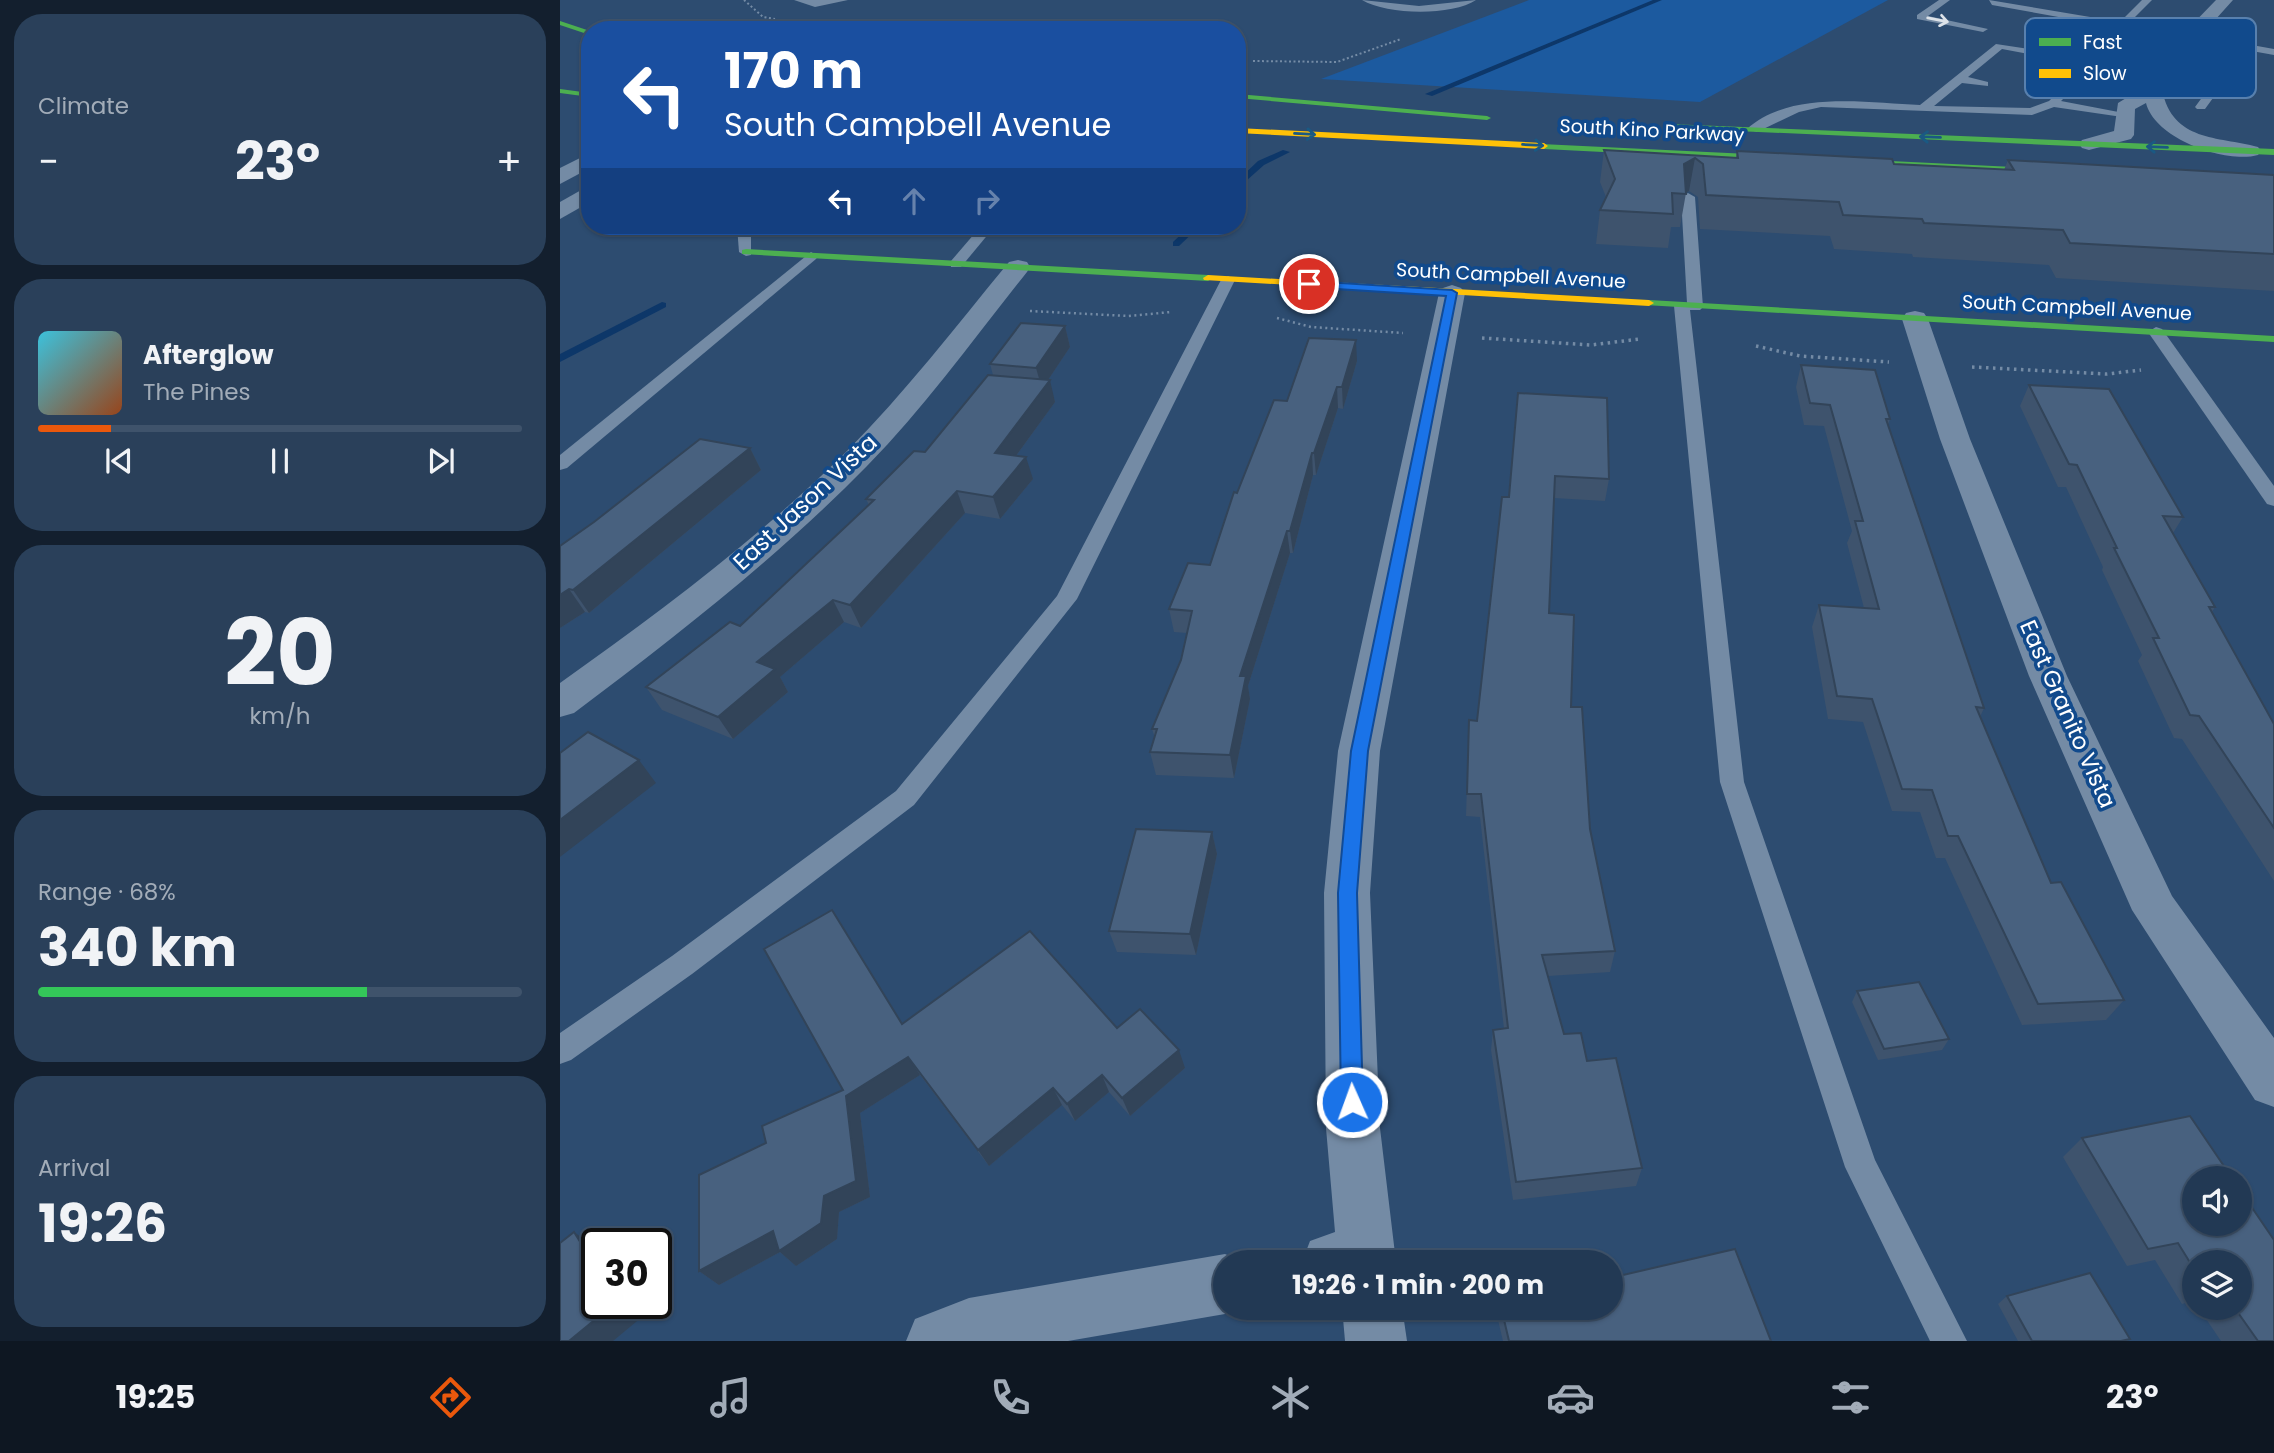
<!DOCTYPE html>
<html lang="en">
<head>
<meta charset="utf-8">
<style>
  :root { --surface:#223954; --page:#2a405a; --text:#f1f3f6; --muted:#a2acb8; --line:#3f536b; --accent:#ea580c }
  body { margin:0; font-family:Poppins,sans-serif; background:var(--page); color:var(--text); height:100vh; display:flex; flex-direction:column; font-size:26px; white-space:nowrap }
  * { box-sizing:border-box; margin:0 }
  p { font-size:23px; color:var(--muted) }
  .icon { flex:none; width:38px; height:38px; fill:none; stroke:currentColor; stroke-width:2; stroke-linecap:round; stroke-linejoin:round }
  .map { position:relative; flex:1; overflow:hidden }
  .details { display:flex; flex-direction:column; gap:14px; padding:14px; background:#131f2e; width:560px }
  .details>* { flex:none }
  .hud { position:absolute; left:21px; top:21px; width:665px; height:214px; border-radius:28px; box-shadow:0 2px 5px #0004,0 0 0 2px var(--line); background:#1a4fa0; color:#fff; overflow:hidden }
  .controls { position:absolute; left:1622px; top:1166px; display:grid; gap:14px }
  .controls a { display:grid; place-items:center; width:70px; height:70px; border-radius:50%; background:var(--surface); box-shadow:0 2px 5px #0004,0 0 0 2px var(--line); font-size:35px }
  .speed { position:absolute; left:21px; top:1228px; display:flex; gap:14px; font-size:35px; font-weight:700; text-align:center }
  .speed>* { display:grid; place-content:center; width:91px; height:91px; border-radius:50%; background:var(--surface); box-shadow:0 2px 5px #0004,0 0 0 2px var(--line); line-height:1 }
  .speed .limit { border:4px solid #111; border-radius:10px; background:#fff; color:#111 }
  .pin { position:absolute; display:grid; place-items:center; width:60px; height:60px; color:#fff; margin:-30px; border:4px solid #fff; border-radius:50%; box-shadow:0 2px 7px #0007 }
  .me { position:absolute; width:77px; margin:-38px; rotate:358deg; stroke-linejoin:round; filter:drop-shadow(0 0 5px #0008) }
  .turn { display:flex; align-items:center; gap:24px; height:147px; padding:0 28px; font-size:32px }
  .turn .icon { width:91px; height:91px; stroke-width:2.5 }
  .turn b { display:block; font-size:49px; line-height:60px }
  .lanes { display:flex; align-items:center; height:66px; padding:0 28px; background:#0003; justify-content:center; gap:35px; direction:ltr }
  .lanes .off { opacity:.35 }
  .big { font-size:52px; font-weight:700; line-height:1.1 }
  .details .tile { flex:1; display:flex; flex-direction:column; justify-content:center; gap:10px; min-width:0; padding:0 24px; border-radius:28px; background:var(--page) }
  .details .dial { align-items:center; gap:0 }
  .dial b { font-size:91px; line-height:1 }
  .song { display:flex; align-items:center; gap:21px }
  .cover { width:84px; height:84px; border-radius:10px; background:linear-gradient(135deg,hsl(190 70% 55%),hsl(20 70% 35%)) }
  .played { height:7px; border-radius:4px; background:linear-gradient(90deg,var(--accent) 15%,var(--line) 15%) }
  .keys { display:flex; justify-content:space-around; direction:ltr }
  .heat { display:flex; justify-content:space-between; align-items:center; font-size:38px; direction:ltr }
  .charge { height:10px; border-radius:5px; background:linear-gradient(90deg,#34c759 68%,var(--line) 0) }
  .trip { position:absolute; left:653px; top:1250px; width:410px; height:70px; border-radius:35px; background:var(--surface); box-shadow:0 2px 5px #0004,0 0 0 2px var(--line); font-weight:700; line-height:70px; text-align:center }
  .tab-bar { display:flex; height:112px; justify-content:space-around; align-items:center; background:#0e1722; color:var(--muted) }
  .tab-bar .icon { width:49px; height:49px }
  .tab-bar .current { color:var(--accent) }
  .tab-bar b { font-size:32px; color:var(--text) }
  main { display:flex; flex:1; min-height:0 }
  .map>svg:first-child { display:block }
  .green { fill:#1c5a9f }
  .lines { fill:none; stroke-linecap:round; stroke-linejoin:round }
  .stream { fill:#0d3769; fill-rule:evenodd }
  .path-far2 { stroke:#748ba5; stroke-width:2; stroke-dasharray:2 2.5; stroke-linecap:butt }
  .path-far1 { stroke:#748ba5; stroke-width:2.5; stroke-dasharray:2 3.5; stroke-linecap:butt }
  .path { stroke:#748ba5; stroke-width:3.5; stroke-dasharray:2.5 4.5; stroke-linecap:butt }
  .lane { fill:#748ba5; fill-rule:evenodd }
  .street { fill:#748ba5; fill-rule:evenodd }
  .fast { fill:#4caf50; fill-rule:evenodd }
  .slow { fill:#ffc107; fill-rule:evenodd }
  .wall { fill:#3e536d }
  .shaded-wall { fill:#324459 }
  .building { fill:#48617f; stroke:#324459; stroke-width:2 }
  .oneway { stroke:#dce2e8 }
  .oneway2 { stroke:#1a5983 }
  .route { fill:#1a73e8; stroke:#114b97; stroke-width:2 }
  .labels { text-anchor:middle; stroke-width:7; stroke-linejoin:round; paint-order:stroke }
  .far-street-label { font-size:19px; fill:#fff; stroke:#114a8c }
  .street-label { font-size:23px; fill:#fff; stroke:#114a8c }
  .key { fill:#114a8c; stroke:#5880ae; stroke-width:2 }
  .key-label { font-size:19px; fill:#fff }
</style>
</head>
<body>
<main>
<section class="details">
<div class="tile"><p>Climate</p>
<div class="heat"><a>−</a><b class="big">23°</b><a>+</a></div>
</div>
<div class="tile">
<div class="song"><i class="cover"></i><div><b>Afterglow</b><p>The Pines</p></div></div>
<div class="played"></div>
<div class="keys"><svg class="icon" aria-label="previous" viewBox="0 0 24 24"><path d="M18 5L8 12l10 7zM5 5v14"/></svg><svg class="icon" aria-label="pause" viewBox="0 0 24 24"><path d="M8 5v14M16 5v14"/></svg><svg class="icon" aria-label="next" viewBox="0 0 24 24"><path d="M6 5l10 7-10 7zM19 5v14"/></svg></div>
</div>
<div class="tile dial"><b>20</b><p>km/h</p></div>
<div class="tile"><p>Range · 68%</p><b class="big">340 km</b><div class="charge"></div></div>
<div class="tile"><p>Arrival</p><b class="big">19:26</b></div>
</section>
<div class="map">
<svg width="1714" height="1341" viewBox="0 0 1714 1341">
  <rect width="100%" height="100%" fill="#2d4c70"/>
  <polygon class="green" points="969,0 1328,0 1140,102 761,79"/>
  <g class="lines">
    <g class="stream">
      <polygon points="1093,0 1102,0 872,96 865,94"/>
      <polygon points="723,150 730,152 704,165 677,189 677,181 698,161"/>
      <polygon points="630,226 640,226 619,246 613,246 613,242"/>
      <polygon points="102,302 106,303 106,307 0,362 0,354"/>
    </g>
    <g class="path-far2">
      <polyline points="184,0 203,17 215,19"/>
      <polyline points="289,29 299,30"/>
      <polyline points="693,61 777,62 841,39"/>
    </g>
    <g class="path-far1">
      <polyline points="470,311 568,316 611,312"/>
      <polyline points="717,318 751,327 843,333"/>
    </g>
    <g class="path">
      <polyline points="922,338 1031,345 1080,339"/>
      <polyline points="1196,346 1240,356 1329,362"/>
      <polyline points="1412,367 1547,374 1581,370"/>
    </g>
    <g class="lane">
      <polygon points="234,0 288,0 255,7"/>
      <path d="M802,0L859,6L916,0C892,16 827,15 802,0Z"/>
      <polygon points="1379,0 1390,0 1368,16 1428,29 1423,32 1357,19 1357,15"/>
      <path d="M1429,0L1560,22L1582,0H1592L1569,23L1714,49V55L1564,28L1527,58L1603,72L1608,75L1607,77L1537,66L1501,101L1569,114V118L1494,107L1472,115L1261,107L1239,112L1197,132L1187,129C1230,90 1307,103 1360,105L1436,44L1517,56L1554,27L1432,5ZM1442,49L1526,65L1489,101L1470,108L1374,106L1402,83L1428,86V82L1408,77Z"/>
      <polygon points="1683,59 1688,62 1674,69 1645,109 1637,109 1635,107 1666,65"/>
      <polygon points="1128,193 1135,197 1143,307 1140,310 1130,310 1184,782 1315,1160 1407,1341 1370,1341 1285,1167 1160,782 1114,306 1117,303 1127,303 1121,197"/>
      <polygon points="177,226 191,226 191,255 186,256 179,252"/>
      <polygon points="421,226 435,226 401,267 391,267 391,261"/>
      <polygon points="251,252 258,256 256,259 7,468 0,470 0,455"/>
      <polygon points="668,276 675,280 517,599 354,805 132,974 11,1060 0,1064 0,1033 112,956 336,791 497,596 661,280"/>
      <polygon points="1596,327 1602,329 1714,486 1714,506 1707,504 1588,332"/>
    </g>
    <g class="street">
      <path d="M1656,0H1673L1637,40L1602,90C1613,142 1657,136 1698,147L1701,151L1698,155C1666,164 1595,139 1586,103L1575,109L1574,135L1571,139L1529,150L1522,148L1519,144L1522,140L1554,131L1558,103L1586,86L1625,32Z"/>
      <polygon points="30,153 30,168 0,184 0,168"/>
      <polygon points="30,185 30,202 0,219 0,202"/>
      <path d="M458,260L467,262L470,267L467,272C415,337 366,406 307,466C218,557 116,636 14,713L0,717V683C100,612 199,538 286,452C345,393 396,326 449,262Z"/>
      <polygon points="892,285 901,288 905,293 820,751 810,893 820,1128 836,1262 742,1262 750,1241 775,1232 766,1128 764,893 778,751 879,293 883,288"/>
      <polygon points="1355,311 1364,313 1368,319 1410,439 1507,676 1612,896 1714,1038 1714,1107 1695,1100 1572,910 1469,676 1380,439 1342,319 1346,313"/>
      <polygon points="665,1254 683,1262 665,1262 665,1307 680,1307 665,1314 508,1341 346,1341 355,1319 409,1298"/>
      <polygon points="782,1307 842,1307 847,1341 785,1341"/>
    </g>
    <g class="fast">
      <polygon points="0,21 30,31 30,35 0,25"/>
      <polygon points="0,89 30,93 30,97 0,93"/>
      <polygon points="677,94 927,116 931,118 927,120 677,98"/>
      <polygon points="1108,124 1714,149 1714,155 1111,128 1107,126"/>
      <polygon points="981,144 1497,169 1501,172 1497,175 984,149 981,148"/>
      <polygon points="186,249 648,275 653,278 648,281 182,254 182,250"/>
      <polygon points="1089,300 1714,336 1714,342 1085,305 1084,303"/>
    </g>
    <g class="slow">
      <polygon points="677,128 984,143 988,146 984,149 677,133"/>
      <polygon points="648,275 1089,300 1094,303 1089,306 644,280 643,278"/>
    </g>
  </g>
  <g class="wall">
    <polygon points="1044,150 1176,158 1177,151 1334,164 1444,170 1448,160 1714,175 1714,291 1496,278 1489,265 1353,257 1352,254 1274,249 1270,236 1140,229 1138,197 1129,191 1126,193 1120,227 1111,227 1108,248 1036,244 1040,210 1046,197 1040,182"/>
    <polygon points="505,326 510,347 488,380 495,402 456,456 473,479 440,519 405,513 301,628 284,622 220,677 228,692 173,739 102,710 86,687 180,626 309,505 306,499 365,452 433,375 430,364"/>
    <polygon points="797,361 783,409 778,408 756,475 753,475 733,553 730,553 688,686 690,699 674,778 596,775 590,752 595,738 592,729 621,660 627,633 614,632 609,609 650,565 677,493 727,401"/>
    <polygon points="1241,365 1330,419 1328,425 1424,708 1420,717 1491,883 1564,1000 1546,1020 1462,1025 1385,858 1376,858 1360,812 1332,811 1303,722 1268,719 1252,627 1259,605 1304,608 1287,543 1292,531 1264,426 1244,425 1236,387"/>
    <polygon points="1469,385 1623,517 1613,533 1655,607 1652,612 1714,724 1714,881 1622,739 1614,738 1578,661 1582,655 1542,570 1543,567 1506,487 1498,487 1460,406"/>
    <polygon points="958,393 1049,479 1045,501 994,498 989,613 1011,707 1030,829 1055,951 1050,972 988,976 1004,1034 1027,1061 1082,1168 1076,1186 953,1200 931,1050 933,1030 944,1029 920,817 906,816 909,720 917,721 949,497"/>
    <polygon points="190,448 201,470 29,613 25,612 0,628 0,546"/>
    <polygon points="652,832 657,854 636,955 557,952 549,931"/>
    <polygon points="1297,991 1389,1039 1382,1050 1318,1060 1292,1002"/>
    <polygon points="342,1024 557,1028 625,1068 570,1116 549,1092 515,1121 502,1105 429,1166 360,1075 300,1113 310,1197 279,1212 277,1239 236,1266 220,1252 159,1285 139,1271 206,1143 283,1090"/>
    <polygon points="1522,1138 1714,1341 1661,1341 1638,1307 1680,1307 1634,1262 1634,1302 1633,1301 1622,1304 1595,1260 1567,1266 1503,1157"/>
    <polygon points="1447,1296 1570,1339 1566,1341 1458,1341 1438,1304"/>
    <polygon points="940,1307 1050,1307 1211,1341 943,1341 938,1320"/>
  </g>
  <g class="shaded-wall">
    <polygon points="1135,158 1129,191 1124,194 1124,164"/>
    <polygon points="505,326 510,347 482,389 476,368"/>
    <polygon points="796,340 797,361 783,409 782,387"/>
    <polygon points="490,380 495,402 442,475 435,453"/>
    <polygon points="777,387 778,408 756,475 754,453"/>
    <polygon points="190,448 201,470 29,613 13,590"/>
    <polygon points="752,453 753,475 733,553 730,531"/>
    <polygon points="466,457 473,479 440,519 433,497"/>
    <polygon points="397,491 405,513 301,628 290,605"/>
    <polygon points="727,531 730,553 688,686 690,699 674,778 670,755 680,676"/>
    <polygon points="9,589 25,612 0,628 0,595"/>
    <polygon points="273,600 284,622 220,677 228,692 173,739 158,717 197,662"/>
    <polygon points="79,760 96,783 0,857 0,820"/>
    <polygon points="652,832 657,854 636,955 630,934"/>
    <polygon points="619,1050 625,1068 570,1116 562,1098"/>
    <polygon points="348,1057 360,1075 300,1113 310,1197 279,1212 277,1239 236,1266 220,1252 159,1285 139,1271 286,1096"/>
    <polygon points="542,1075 549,1092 515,1121 507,1104"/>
    <polygon points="493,1088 502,1105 429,1166 418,1150"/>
    <polygon points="14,1232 37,1248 37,1269"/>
    <polygon points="54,1304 73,1304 82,1317 53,1341 9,1341"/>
  </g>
  <g class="building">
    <polygon points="1044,150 1178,158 1177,151 1332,159 1334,164 1454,170 1448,160 1714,175 1714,254 1510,243 1503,230 1364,223 1362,219 1283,215 1279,202 1146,195 1143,164 1135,158 1124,164 1126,194 1112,193 1113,214 1040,210 1055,179"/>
    <polygon points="461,323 505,326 476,368 430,364"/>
    <polygon points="749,338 796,340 782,387 777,387 754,453 752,453 730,531 727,531 680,676 686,676 670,755 590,752 597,729 592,729 621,660 632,611 609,609 628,563 650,565 674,492 677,493 714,400 727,401"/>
    <polygon points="1241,365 1315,370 1330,419 1326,419 1424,708 1416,707 1491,883 1501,882 1564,1000 1478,1004 1398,836 1388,836 1372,790 1342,789 1312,699 1277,696 1259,605 1319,609 1295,521 1303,521 1270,405 1250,403"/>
    <polygon points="428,375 490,380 435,453 466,457 433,497 397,491 290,605 273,600 197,662 215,669 158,717 86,687 170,622 180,626 314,500 306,499 354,451 365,452"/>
    <polygon points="1469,385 1549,389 1623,517 1603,516 1655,607 1649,607 1714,724 1714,828 1639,716 1630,715 1593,638 1599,638 1554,548 1557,548 1517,465 1509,464"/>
    <polygon points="958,393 1047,398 1049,479 995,476 989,613 1014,615 1011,707 1022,707 1030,829 1055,951 982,955 1004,1034 1021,1033 1027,1061 1056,1058 1082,1168 956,1182 933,1030 948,1028 921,794 907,794 909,720 917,721 942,497 949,497"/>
    <polygon points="140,439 190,448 13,590 9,589 0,595 0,546 34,522"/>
    <polygon points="28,732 79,760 0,820 0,753"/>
    <polygon points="576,829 652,832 630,934 549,931"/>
    <polygon points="272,910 342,1024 470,931 557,1028 580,1009 619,1050 562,1098 542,1075 507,1104 493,1088 418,1150 348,1057 286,1096 296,1181 264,1196 261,1223 219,1251 213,1231 139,1271 139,1175 206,1143 202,1126 283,1090 204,949"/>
    <polygon points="1359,982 1389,1039 1324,1049 1297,991"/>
    <polygon points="1630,1116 1672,1178 1634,1178 1634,1223 1680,1223 1680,1190 1714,1240 1714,1341 1698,1341 1674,1307 1680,1307 1680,1262 1634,1262 1634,1269 1618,1243 1588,1249 1522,1138"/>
    <polygon points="14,1232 37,1269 37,1304 54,1304 9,1341 0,1341 0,1243"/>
    <polygon points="1175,1249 1211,1341 949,1341 941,1307 1050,1307 1050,1278"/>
    <polygon points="1530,1273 1570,1339 1561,1341 1472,1341 1447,1296"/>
  </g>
  <defs><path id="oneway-shaft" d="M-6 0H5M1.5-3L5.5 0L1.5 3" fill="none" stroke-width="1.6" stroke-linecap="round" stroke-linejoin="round" transform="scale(1.75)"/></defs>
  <use class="oneway" href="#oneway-shaft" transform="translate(1378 20) rotate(11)"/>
  <g class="oneway2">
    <use href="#oneway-shaft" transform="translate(745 134) rotate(3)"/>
    <use href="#oneway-shaft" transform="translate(1370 137) rotate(-178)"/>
    <use href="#oneway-shaft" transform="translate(973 145) rotate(3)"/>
    <use href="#oneway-shaft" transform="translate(1597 147) rotate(-178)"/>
  </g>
  <polygon class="route" points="749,281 892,290 897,293 808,751 797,893 803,1102 800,1110 792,1113 784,1110 781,1102 778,893 791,751 886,296 745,287 745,282"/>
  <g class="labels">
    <g class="far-street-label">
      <text transform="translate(1092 130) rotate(3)" y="7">South Kino Parkway</text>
      <text transform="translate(951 275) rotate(3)" y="7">South Campbell Avenue</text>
      <text transform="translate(1517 307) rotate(3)" y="7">South Campbell Avenue</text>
    </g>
    <g class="street-label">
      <text transform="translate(245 502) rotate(-43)" y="8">East Jason Vista</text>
      <text transform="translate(1508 714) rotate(66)" y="8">East Granito Vista</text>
    </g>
  </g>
  <rect x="1465" y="18" width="231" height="80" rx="10" class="key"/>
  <rect x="1479" y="38" width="32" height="8" fill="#4caf50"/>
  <rect x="1479" y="69" width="32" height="9" fill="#ffc107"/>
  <g class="key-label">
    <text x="1523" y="49">Fast</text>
    <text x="1523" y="80">Slow</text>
  </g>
</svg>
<div class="controls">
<a><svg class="icon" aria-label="sound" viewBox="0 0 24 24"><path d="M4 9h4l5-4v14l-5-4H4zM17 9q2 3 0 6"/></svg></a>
<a><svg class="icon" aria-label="layers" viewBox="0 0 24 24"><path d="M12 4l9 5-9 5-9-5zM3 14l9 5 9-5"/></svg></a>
</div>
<div class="speed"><div class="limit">30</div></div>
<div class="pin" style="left:749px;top:284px;background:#d93025"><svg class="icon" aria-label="arrive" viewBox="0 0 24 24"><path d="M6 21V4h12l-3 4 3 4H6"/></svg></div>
<svg class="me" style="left:792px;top:1102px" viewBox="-20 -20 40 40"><circle r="17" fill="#1a73e8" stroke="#fff" stroke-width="3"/><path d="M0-11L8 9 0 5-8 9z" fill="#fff"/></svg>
<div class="trip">19:26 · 1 min · 200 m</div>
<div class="hud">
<div class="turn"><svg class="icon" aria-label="left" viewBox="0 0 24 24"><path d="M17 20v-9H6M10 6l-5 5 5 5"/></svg><div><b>170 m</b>South Campbell Avenue</div></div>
<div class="lanes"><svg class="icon" aria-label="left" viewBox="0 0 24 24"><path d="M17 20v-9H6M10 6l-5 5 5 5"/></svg><svg class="icon off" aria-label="ahead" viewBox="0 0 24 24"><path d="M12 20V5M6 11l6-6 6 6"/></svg><svg class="icon off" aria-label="right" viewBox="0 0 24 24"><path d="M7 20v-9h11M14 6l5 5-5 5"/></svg></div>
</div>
</div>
</main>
<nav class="tab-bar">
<b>19:25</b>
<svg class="icon current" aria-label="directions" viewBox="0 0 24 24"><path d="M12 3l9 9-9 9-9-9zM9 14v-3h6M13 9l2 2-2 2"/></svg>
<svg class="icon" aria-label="music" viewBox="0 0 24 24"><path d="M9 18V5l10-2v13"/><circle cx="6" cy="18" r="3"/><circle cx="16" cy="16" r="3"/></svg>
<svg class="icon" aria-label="phone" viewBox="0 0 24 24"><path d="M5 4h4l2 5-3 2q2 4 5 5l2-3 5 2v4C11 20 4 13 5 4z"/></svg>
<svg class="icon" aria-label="climate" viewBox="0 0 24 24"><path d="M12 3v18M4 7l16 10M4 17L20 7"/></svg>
<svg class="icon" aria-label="car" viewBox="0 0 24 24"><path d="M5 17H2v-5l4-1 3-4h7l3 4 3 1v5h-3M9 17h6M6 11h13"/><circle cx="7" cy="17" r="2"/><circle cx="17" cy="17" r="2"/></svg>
<svg class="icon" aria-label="filters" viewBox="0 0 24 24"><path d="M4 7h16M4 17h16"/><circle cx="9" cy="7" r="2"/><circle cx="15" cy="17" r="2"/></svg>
<b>23°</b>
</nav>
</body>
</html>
